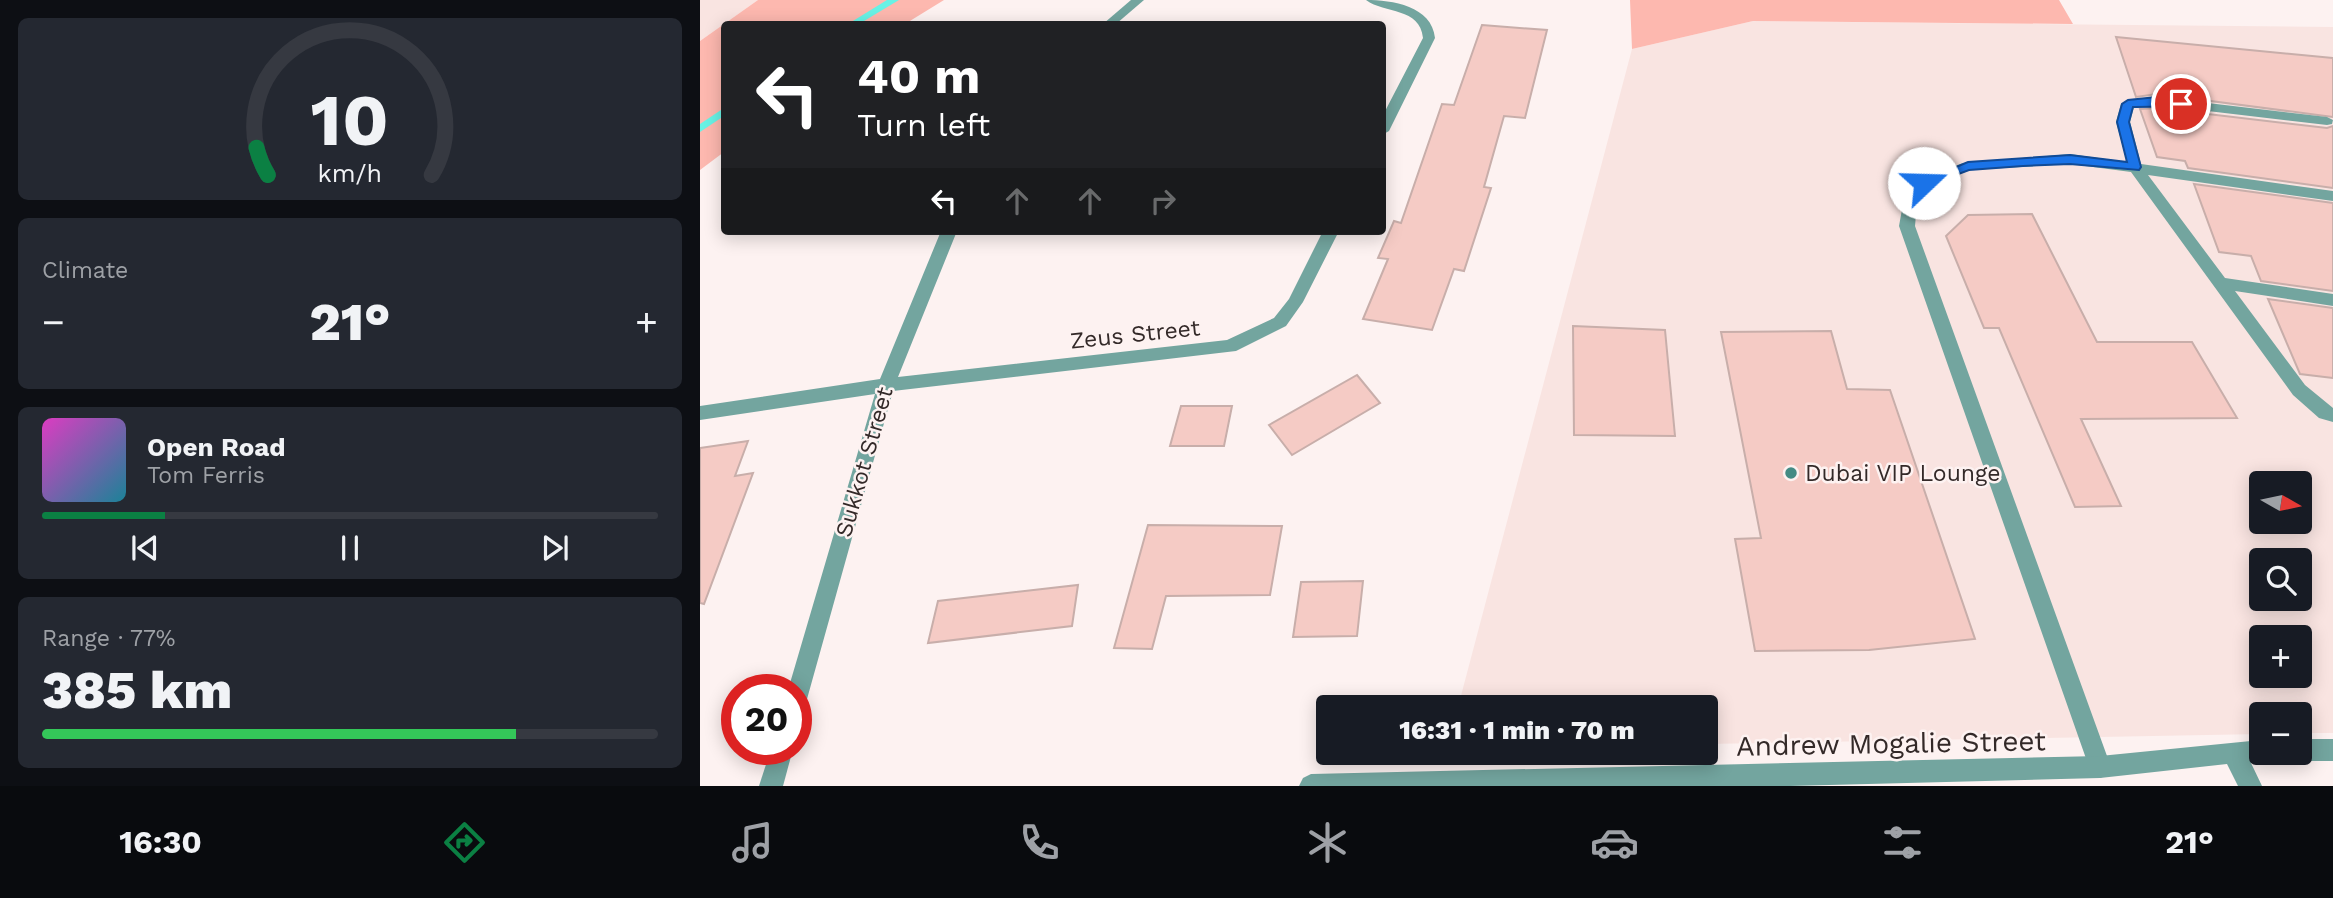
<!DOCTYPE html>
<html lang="en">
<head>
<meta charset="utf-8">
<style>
  :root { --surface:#171b24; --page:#242831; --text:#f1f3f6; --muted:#9ea1a6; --line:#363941; --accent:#0b8043 }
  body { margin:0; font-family:"Work Sans",sans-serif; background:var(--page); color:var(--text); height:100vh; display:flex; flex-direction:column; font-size:26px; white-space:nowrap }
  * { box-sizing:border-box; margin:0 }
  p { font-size:23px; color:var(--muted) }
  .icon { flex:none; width:38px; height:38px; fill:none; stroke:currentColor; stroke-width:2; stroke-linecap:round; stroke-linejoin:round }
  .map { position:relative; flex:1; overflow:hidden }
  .sheet { display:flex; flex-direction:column; gap:18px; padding:18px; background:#0d0f14; width:700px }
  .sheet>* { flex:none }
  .guide { position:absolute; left:21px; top:21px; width:665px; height:214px; border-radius:7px; box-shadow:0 4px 18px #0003; background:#202124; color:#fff; overflow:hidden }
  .needle { width:46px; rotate:99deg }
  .tools { position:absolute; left:1549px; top:471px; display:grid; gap:14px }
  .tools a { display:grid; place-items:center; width:63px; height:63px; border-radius:7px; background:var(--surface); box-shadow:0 4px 18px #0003; font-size:35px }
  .speed { position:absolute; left:21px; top:674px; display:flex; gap:14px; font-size:35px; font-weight:700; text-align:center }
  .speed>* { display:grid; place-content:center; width:91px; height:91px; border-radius:50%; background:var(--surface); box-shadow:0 4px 18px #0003; line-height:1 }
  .speed .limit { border:10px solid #d22; background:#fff; color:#111 }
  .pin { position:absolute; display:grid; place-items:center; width:60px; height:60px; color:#fff; margin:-30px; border:4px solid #fff; border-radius:50%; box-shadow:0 2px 7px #0007 }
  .me { position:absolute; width:77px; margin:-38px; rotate:69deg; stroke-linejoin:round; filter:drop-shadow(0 0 5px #0008) }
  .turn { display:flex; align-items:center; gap:24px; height:147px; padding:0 21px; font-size:32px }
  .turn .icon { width:91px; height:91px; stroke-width:2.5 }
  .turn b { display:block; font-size:49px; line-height:60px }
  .lanes { display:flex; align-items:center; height:66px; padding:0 21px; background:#0003; justify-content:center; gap:35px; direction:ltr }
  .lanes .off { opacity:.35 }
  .big { font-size:52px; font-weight:800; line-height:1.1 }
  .sheet .tile { flex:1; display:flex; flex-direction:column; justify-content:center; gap:10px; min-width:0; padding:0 24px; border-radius:10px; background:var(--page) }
  .sheet .dial { align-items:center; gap:0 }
  .dial svg { height:182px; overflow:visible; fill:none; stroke:var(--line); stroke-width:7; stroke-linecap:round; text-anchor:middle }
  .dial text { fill:var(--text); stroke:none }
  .song { display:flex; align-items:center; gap:21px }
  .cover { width:84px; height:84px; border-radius:10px; background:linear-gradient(135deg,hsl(310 70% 55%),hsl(190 70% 35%)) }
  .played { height:7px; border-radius:4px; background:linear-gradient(90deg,var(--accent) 20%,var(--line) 20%) }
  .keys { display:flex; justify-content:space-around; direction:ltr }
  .heat { display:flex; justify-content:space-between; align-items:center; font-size:38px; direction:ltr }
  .charge { height:10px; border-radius:5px; background:linear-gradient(90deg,#34c759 77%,var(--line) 0) }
  .trip { position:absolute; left:616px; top:695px; width:402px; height:70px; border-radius:7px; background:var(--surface); box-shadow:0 4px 18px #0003; font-weight:800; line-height:70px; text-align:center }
  .menu { display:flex; height:112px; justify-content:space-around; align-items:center; background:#090b0e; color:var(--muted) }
  .menu .icon { width:49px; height:49px }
  .menu .current { color:var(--accent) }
  .menu b { font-size:32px; color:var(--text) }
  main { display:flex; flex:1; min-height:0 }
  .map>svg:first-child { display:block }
  .built { fill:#f9e4e1; fill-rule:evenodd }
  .green { fill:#fdb8af }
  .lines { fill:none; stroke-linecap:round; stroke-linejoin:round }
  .stream { fill:#68f2e5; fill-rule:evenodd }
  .building { fill:#f5cbc5; stroke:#c8aeaa; stroke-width:2 }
  .service { fill:#73a59f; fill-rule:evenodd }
  .minor { fill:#73a59f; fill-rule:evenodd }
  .route { fill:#1a73e8; stroke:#114b97; stroke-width:2 }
  .poi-dot { fill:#448b84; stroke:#fdf2f1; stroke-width:2.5 }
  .labels { text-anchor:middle; stroke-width:5; stroke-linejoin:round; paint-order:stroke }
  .street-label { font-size:23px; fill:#332928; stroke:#fdf2f1 }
  .poi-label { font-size:23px; fill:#332928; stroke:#fdf2f1; text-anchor:start }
  .near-street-label { font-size:28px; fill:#332928; stroke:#fdf2f1 }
</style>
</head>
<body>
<main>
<section class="sheet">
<div class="tile dial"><svg viewBox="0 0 100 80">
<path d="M14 69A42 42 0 1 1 86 69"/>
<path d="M14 69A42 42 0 0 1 9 57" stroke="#0b8043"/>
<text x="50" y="56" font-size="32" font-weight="700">10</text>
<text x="50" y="72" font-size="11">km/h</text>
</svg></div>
<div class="tile"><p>Climate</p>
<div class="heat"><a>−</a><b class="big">21°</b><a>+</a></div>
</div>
<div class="tile">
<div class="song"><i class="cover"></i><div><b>Open Road</b><p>Tom Ferris</p></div></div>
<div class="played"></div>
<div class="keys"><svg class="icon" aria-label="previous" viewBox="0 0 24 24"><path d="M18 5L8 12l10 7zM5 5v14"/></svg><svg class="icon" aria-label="pause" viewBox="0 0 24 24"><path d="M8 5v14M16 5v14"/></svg><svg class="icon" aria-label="next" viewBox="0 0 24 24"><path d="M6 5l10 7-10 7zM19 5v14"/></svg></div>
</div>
<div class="tile"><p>Range · 77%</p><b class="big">385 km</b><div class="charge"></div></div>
</section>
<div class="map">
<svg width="1633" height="786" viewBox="0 0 1633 786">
  <rect width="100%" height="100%" fill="#fdf2f1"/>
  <g class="built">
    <polygon points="0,0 58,0 0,41"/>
    <path d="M1053,21L1633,27V733H1600V714H1561V734L1006,744V707H758L932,49ZM1561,483H1600V522H1561ZM1561,560H1600V598H1561ZM1561,637H1600V676H1561Z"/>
  </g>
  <g class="green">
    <polygon points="58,0 244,0 205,24 24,24 24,152 0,170 0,41"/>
    <polygon points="930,0 1359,0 1373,24 1053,21 932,49"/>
  </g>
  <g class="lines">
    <g class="stream">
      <polygon points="187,0 199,0 159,24 148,24"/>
      <polygon points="24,108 24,116 0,132 0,124"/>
    </g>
  </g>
  <g class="building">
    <polygon points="782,25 847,30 825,118 804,116 784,187 791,188 764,271 754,269 732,330 663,319 688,259 678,258 694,221 701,223 742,104 754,105"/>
    <polygon points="1416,37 1633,58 1633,117 1457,94 1436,97"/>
    <polygon points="1457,108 1627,128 1633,126 1633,188 1488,168 1485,161 1457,157 1440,109"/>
    <polygon points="1494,184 1633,203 1633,291 1561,281 1551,256 1519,252"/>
    <polygon points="1332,214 1397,342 1492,342 1537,418 1381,419 1421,506 1375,507 1299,328 1284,328 1246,236 1268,215"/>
    <polygon points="1568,299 1633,308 1633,378 1600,374"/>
    <polygon points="873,326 965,330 975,436 874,435"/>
    <polygon points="1131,331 1147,389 1190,390 1275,639 1169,650 1055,651 1035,539 1061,538 1021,332"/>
    <polygon points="657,375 680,403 592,455 569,425"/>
    <polygon points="481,406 532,406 524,446 470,446"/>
    <polygon points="48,441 35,476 53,473 4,604 0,603 0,448"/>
    <polygon points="448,525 582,526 570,595 466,596 452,649 414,648"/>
    <polygon points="663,581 657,636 593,637 601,582"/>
    <polygon points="378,585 372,626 228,643 238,601"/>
  </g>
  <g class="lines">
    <polygon class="service" points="1457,97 1627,117 1633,120 1632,124 1627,125 1457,105 1434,107 1430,122 1441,164 1633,191 1633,201 1448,175 1525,278 1633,294 1633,306 1535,291 1605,385 1633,408 1633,422 1619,418 1593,395 1431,172 1370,164 1270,170 1229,186 1217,204 1215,226 1411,767 1408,775 1400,778 1392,775 1389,767 1199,226 1203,204 1219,180 1263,163 1370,154 1427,162 1416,122 1421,104 1428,100"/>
    <g class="minor">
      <polygon points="431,0 444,0 416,24 403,24"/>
      <path d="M666,0C692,0 732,6 735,38L689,131L682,135V117L723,38C720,7 685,14 666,0Z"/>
      <polygon points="241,231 257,231 198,377 527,340 574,318 589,299 623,231 639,231 603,302 586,326 536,351 193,391 107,699 104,707 96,710 96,690 88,690 175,394 0,420 0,406 180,379"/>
      <polygon points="1600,739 1633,739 1633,761 1600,761 1592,758 1590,752 1600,752"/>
      <polygon points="1561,740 1561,752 1572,752 1569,759 1551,763 1562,786 1538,786 1527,764 1400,778 1090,786 599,786 603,778 611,774 1400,756"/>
      <polygon points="71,749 93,749 83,786 59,786"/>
    </g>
  </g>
  <path class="route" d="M1457,97L1481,100L1487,104C1481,108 1446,106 1433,107L1429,122L1441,167L1439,170L1370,164L1323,166L1269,170L1224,187L1218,183L1268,162L1370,155L1427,162L1417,122L1422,104L1428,100Z"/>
  <circle class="poi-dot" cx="1091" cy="473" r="7"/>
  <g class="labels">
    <g class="street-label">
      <text transform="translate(435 334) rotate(-6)" y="8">Zeus Street</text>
      <text transform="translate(164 462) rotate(-74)" y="8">Sukkot Street</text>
    </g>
    <g class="poi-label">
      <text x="1105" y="481">Dubai VIP Lounge</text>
    </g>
    <g class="near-street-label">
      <text transform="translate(1191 743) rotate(-1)" y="10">Andrew Mogalie Street</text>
    </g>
  </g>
</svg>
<div class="tools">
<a><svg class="needle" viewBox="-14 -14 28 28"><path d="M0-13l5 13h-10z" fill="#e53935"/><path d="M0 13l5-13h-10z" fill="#9ea1a6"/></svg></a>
<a><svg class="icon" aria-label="search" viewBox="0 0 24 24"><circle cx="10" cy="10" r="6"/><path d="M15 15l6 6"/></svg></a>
<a>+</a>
<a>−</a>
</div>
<div class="speed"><div class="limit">20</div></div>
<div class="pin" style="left:1481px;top:104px;background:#d93025"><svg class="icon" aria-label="arrive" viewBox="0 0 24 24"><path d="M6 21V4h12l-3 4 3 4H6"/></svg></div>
<svg class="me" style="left:1224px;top:183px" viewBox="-20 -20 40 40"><circle r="19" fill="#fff"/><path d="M0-13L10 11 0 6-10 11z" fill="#1a73e8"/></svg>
<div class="trip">16:31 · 1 min · 70 m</div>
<div class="guide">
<div class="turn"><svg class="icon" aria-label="left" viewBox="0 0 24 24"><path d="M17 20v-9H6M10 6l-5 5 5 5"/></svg><div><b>40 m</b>Turn left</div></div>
<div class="lanes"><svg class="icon" aria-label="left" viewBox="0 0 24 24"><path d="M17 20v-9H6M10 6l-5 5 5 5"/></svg><svg class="icon off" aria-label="ahead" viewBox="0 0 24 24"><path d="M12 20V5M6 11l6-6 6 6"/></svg><svg class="icon off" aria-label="ahead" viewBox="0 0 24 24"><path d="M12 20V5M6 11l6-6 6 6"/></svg><svg class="icon off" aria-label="right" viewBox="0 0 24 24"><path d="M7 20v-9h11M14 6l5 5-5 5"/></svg></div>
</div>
</div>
</main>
<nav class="menu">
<b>16:30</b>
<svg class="icon current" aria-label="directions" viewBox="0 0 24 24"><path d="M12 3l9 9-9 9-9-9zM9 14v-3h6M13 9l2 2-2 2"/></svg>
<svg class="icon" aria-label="music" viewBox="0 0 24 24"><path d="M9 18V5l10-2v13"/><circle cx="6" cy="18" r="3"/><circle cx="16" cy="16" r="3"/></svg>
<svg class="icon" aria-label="phone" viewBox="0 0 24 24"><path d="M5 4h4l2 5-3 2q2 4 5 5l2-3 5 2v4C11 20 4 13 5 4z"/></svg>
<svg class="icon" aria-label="climate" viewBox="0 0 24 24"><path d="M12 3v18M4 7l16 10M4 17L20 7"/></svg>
<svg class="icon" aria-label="car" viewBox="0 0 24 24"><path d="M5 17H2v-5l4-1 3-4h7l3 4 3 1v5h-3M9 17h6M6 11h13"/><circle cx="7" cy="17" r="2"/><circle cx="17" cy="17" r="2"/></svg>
<svg class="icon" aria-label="filters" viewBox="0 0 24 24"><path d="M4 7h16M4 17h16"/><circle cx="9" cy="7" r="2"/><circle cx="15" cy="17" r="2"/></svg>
<b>21°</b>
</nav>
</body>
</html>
